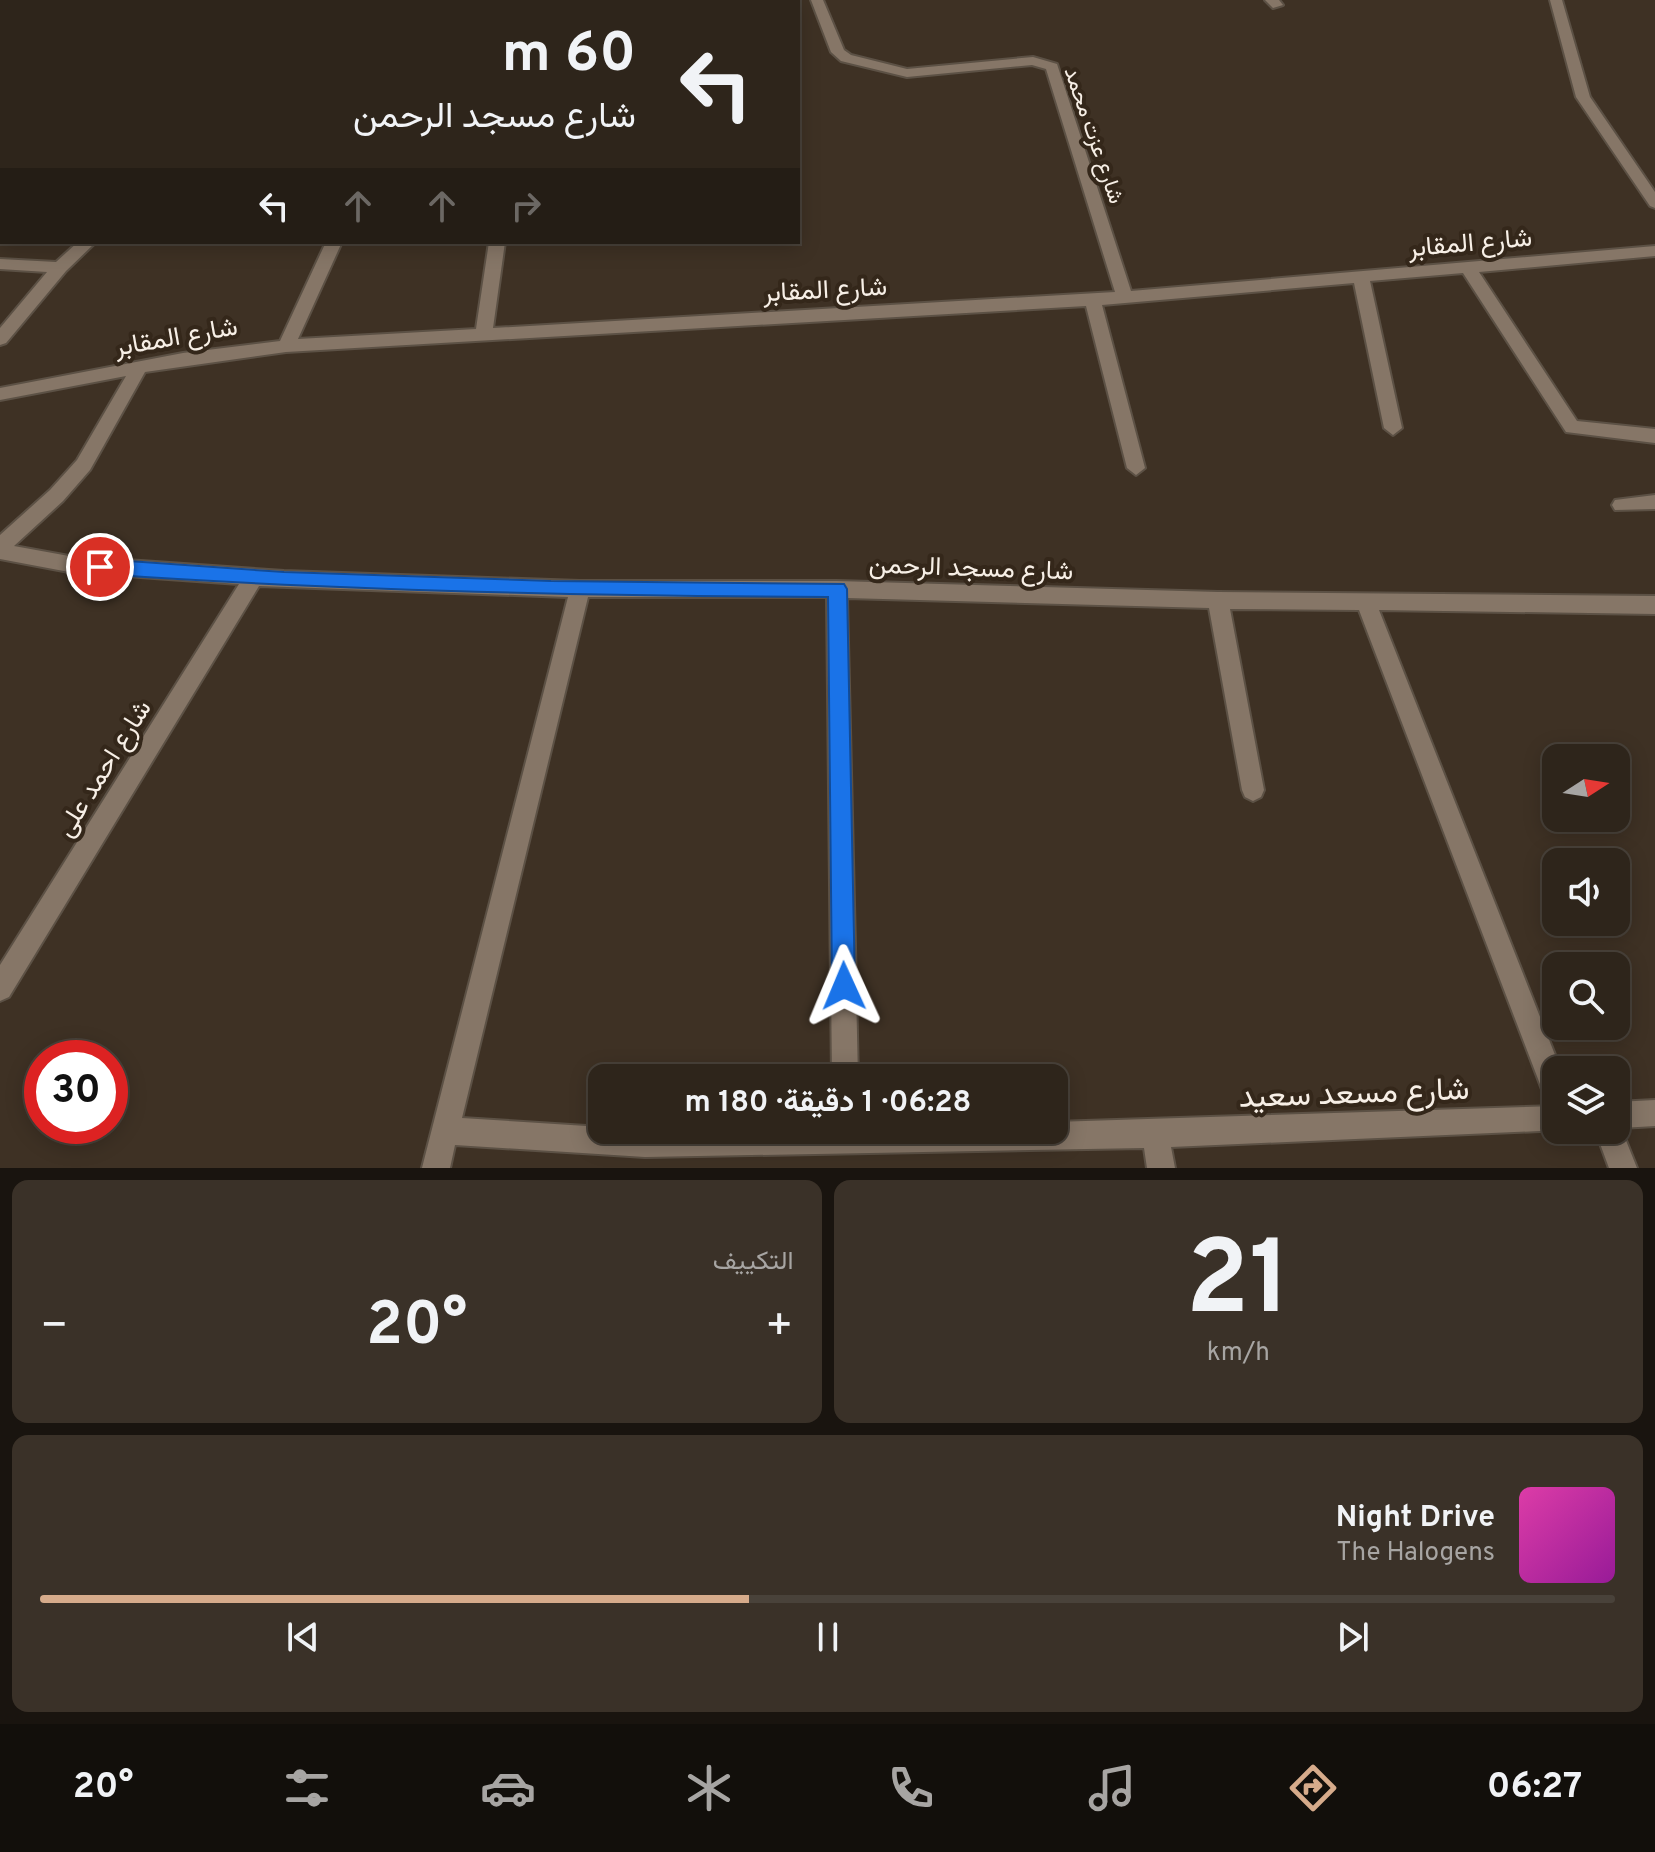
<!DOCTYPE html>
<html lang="ar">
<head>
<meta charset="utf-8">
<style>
  :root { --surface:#2e251b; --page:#3a3128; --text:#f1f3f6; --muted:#a7a5a3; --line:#49423a; --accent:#d6ab8b }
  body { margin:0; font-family:Overpass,Vazirmatn,sans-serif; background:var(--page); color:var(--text); direction:rtl; height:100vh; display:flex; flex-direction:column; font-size:30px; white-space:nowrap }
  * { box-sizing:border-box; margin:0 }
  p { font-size:26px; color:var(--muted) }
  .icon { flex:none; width:44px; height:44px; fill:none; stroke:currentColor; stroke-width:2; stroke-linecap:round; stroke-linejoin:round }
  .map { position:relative; height:1168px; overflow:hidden; direction:ltr }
  .side { display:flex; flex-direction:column; gap:12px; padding:12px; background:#19140f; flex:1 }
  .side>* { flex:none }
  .top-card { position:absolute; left:0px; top:0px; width:800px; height:244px; box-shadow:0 4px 20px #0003,0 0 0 2px var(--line); direction:rtl; background:#2e251b; color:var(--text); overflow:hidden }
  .needle { width:52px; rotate:78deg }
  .fabs { position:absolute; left:1542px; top:744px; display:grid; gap:16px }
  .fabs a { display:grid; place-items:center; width:88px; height:88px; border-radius:16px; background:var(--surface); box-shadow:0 4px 20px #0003,0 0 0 2px var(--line); font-size:40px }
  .speed { position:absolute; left:24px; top:1040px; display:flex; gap:16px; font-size:40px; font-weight:700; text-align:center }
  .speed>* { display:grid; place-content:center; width:104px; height:104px; border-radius:50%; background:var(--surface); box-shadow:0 4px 20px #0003,0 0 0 2px var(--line); line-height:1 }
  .speed .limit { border:12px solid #d22; background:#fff; color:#111 }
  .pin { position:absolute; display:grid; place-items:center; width:68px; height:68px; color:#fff; margin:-34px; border:4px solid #fff; border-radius:50%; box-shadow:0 2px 8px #0007 }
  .me { position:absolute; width:88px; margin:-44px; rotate:359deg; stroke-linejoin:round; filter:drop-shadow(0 0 6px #0008) }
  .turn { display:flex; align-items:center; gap:28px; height:168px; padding:0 32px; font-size:36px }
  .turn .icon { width:104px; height:104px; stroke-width:2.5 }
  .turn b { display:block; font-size:56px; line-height:68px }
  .lanes { display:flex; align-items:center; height:76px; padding:0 32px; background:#0003; justify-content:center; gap:40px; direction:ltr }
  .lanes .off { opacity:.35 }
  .big { font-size:60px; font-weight:700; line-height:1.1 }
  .side .widget { flex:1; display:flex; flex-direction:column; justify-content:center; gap:12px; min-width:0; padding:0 28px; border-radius:16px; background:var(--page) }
  .side .dial { align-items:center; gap:0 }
  .dial b { font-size:104px; line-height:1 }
  .song { display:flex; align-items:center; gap:24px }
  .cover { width:96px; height:96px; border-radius:12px; background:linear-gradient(135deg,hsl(320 70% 55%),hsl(300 70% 35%)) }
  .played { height:8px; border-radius:4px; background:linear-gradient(90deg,var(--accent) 45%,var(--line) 45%) }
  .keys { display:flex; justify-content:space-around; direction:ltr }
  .heat { display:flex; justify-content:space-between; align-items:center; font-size:44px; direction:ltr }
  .side .tiles { flex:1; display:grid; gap:12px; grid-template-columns:1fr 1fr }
  .widget:last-child { grid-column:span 2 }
  .trip { position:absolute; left:588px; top:1064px; width:480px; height:80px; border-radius:16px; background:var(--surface); box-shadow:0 4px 20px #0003,0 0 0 2px var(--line); font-weight:700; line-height:80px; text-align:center; direction:rtl }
  .tabs { display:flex; height:128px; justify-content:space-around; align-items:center; background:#120f0b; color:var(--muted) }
  .tabs .icon { width:56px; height:56px }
  .tabs .active { color:var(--accent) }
  .tabs b { font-size:36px; color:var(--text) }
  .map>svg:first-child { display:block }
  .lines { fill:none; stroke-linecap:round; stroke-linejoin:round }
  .minor-casing { stroke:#5c5145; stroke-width:4 }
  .minor { fill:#867667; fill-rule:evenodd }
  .route { fill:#1a73e8; stroke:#114b97; stroke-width:2 }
  .labels { text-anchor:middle; stroke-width:8; stroke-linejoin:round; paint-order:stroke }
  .far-street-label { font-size:22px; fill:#f7efe6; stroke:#34271a }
  .street-label { font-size:26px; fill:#f7efe6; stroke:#34271a }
  .near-street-label { font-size:32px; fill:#f7efe6; stroke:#34271a }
</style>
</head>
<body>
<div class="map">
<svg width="1655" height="1168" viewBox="0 0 1655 1168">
  <rect width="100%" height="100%" fill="#3e3124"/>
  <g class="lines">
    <defs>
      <g id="minor">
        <polygon points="811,0 823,0 844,50 851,55 907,69 1033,57 1057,64 1131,291 1655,246 1655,256 1479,272 1577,421 1655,429 1655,443 1566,432 1463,273 1370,281 1402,428 1393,435 1384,428 1354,283 1102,305 1145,468 1136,475 1127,468 1086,306 286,352 145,372 90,470 63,501 14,546 69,556 284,571 580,581 837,581 1218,592 1655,596 1655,614 1379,610 1561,1070 1556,1070 1556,1105 1547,1101 1543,1092 1359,610 1230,609 1264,790 1261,797 1253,801 1245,797 1242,790 1209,608 847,598 858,1078 832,1078 827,597 588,597 462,1118 602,1127 602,1130 1054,1130 1054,1122 1556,1106 1556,1130 1562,1130 1171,1147 1175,1168 1147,1168 1144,1148 645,1157 455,1145 450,1168 422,1168 568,597 259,586 9,997 0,1001 0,965 239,584 69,572 0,559 0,535 50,490 77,460 126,376 0,400 0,388 183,353 280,341 326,242 342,242 298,339 476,329 489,242 505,242 493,328 1115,292 1046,69 1032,65 907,77 841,61 831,52"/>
        <polygon points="1265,0 1279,0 1283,5 1273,8"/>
        <polygon points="1550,0 1562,0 1590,97 1655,192 1655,208 1650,206 1576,97"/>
        <rect x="0" y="44" width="2" height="8"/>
        <polygon points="78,242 96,242 66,271 6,343 0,345 0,328 47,272 0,269 0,259 56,262"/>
        <polygon points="1655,495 1655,509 1615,510 1612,505 1615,500"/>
        <polygon points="1655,1100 1655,1126 1621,1128 1637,1168 1609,1168 1595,1130 1616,1130 1616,1102"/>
      </g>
    </defs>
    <use href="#minor" class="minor-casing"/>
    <use href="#minor" class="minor"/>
  </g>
  <path class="route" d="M100,559L284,572L551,581L844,584L847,589L855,986L852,994L844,998L836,994L832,986L828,597C585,596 343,591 100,574L91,567Z"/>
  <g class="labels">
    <g class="far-street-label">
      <text transform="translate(1095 135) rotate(71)" y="8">شارع عزت محمد</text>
    </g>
    <g class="street-label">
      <text transform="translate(1470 242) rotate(-5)" y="9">شارع المقابر</text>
      <text transform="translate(825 289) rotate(-3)" y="9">شارع المقابر</text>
      <text transform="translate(176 336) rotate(-10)" y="9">شارع المقابر</text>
      <text transform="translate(971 567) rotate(2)" y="9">شارع مسجد الرحمن</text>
      <text transform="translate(103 768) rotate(-58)" y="9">شارع احمد على</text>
    </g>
    <g class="near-street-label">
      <text transform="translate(1354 1092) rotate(-2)" y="11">شارع مسعد سعيد</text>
    </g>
  </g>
</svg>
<div class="fabs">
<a><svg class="needle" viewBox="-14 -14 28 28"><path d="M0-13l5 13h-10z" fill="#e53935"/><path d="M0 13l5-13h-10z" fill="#a7a5a3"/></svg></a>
<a><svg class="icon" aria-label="sound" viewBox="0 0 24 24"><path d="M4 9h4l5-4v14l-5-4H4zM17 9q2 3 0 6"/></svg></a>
<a><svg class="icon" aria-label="search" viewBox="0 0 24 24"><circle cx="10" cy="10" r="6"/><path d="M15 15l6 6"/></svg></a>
<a><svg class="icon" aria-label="layers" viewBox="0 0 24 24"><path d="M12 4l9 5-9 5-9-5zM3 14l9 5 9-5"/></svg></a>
</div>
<div class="speed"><div class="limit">30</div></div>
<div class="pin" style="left:100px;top:567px;background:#d93025"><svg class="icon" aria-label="arrive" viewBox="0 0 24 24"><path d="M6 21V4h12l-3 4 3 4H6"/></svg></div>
<svg class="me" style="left:844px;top:986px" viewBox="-20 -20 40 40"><path d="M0-17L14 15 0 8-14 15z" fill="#1a73e8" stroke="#fff" stroke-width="4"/></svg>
<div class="trip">06:28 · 1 دقيقة · 180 m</div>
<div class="top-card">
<div class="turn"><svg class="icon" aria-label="left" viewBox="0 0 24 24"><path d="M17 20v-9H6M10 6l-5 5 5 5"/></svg><div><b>60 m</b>شارع مسجد الرحمن</div></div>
<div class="lanes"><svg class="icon" aria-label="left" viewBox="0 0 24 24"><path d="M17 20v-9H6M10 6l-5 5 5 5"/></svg><svg class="icon off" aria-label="ahead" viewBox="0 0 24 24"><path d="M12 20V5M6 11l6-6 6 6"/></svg><svg class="icon off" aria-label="ahead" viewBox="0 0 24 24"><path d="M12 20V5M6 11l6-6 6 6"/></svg><svg class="icon off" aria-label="right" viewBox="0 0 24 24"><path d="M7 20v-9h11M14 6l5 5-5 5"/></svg></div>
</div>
</div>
<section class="side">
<div class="tiles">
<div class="widget dial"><b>21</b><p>km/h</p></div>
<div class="widget"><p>التكييف</p>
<div class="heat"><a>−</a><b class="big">20°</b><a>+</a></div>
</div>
<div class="widget">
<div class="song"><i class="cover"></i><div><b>Night Drive</b><p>The Halogens</p></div></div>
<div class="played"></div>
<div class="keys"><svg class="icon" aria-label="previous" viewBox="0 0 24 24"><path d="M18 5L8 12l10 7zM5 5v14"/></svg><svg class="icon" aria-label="pause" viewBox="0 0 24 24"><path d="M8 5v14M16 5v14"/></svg><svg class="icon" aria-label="next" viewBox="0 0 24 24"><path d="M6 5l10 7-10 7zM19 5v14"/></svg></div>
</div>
</div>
</section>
<nav class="tabs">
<b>06:27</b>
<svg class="icon active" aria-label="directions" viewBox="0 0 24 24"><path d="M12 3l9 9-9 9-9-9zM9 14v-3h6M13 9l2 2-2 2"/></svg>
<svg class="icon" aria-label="music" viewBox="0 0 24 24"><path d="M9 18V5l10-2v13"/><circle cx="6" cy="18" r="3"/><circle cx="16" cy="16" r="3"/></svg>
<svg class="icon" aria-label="phone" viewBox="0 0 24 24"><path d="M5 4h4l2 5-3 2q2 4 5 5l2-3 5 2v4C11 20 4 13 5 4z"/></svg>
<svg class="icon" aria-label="climate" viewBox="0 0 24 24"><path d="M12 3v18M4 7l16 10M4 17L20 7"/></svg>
<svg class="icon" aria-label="car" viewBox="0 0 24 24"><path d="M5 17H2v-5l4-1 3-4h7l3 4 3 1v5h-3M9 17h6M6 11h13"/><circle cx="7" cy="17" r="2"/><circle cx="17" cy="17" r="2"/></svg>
<svg class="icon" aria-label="filters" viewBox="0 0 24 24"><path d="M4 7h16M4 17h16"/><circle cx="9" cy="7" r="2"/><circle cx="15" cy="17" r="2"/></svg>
<b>20°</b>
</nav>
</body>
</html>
